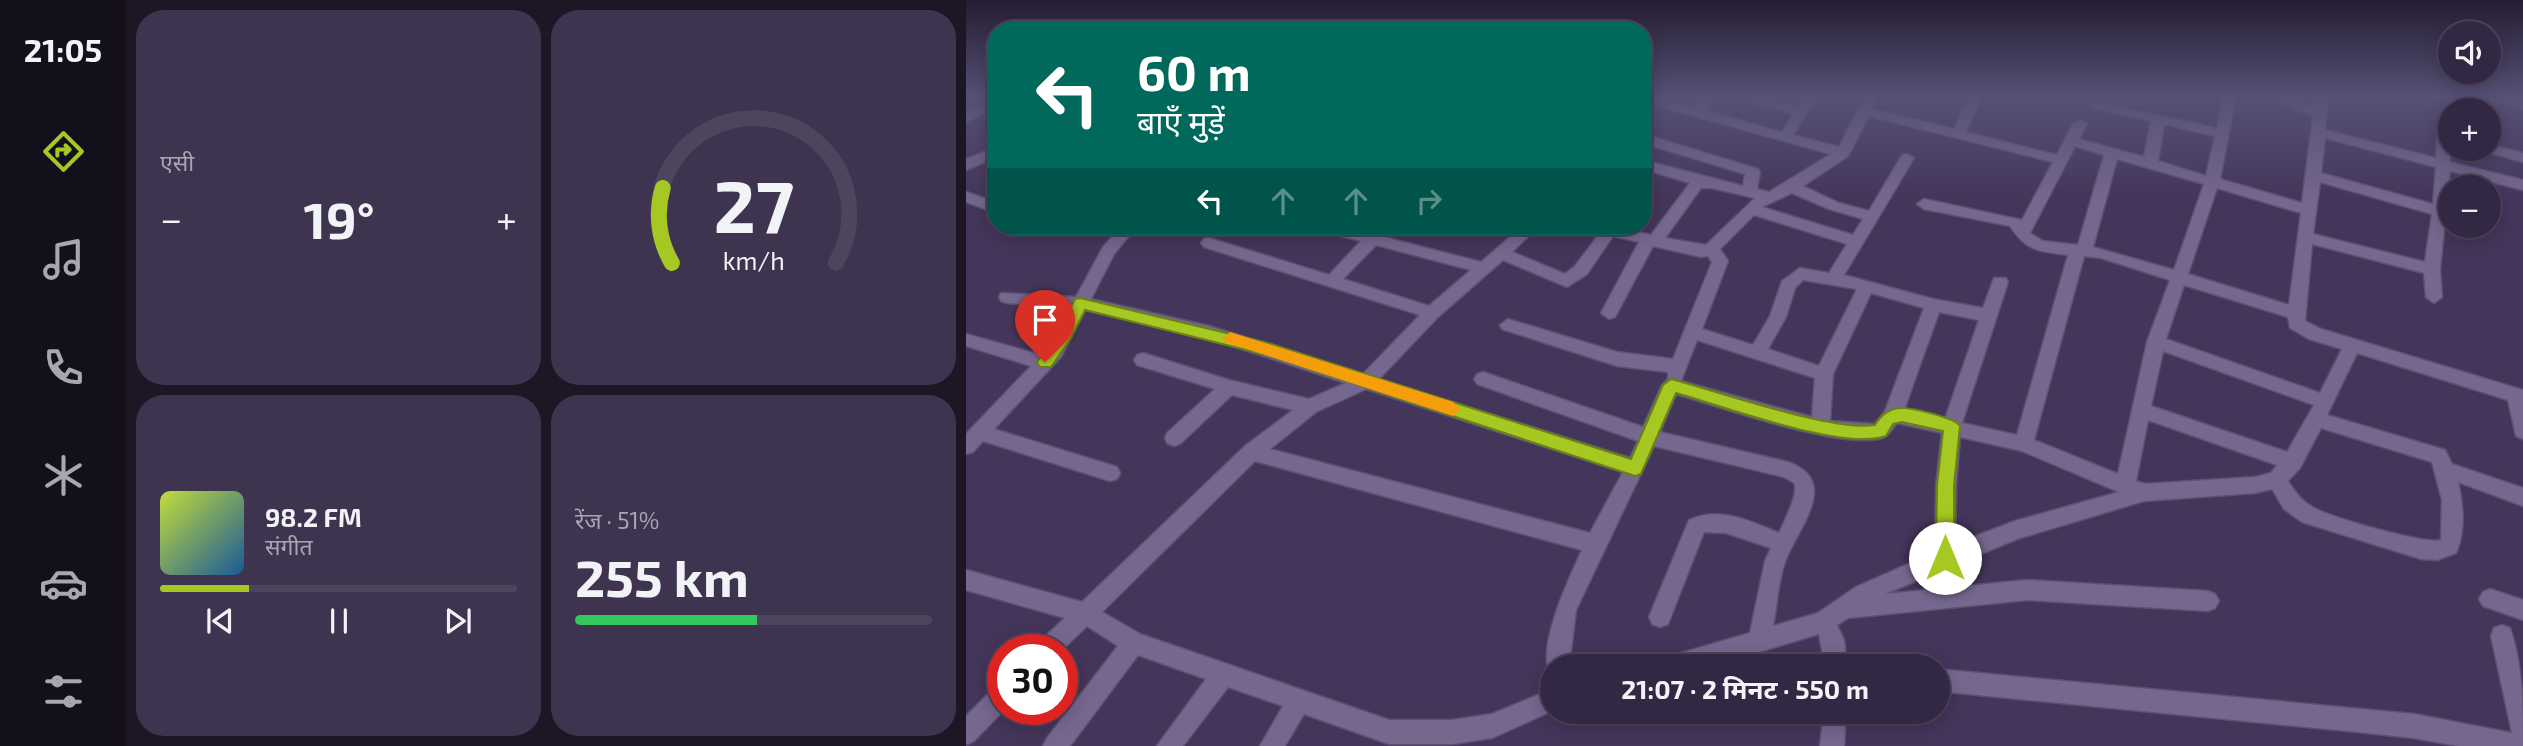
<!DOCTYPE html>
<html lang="hi">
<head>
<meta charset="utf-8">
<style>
  :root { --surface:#332844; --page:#3e344f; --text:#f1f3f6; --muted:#a9a6b2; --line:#4e445d; --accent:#a5c822 }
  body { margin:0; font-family:"Exo 2","Noto Sans Devanagari",sans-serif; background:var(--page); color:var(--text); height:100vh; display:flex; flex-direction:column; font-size:26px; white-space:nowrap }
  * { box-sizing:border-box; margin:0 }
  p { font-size:23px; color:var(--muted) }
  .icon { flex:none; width:38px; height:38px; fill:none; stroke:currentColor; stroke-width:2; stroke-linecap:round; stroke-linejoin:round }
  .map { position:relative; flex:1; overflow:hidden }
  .sheet { display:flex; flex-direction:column; gap:10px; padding:10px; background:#1c1625; width:840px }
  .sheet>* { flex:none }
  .hud { position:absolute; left:21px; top:21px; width:665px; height:214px; border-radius:28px; box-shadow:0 4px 18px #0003,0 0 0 2px var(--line); background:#00695c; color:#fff; overflow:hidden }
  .controls { position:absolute; left:1472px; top:21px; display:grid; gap:14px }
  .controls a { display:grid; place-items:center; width:63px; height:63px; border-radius:50%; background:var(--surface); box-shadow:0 4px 18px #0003,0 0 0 2px var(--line); font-size:35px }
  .speed { position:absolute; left:21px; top:634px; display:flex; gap:14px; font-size:35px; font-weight:700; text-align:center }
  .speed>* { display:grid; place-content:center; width:91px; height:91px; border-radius:50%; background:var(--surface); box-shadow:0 4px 18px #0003,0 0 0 2px var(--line); line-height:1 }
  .speed .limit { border:10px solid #d22; background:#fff; color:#111 }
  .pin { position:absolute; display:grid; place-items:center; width:60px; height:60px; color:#fff; margin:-72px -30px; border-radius:50% 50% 50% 0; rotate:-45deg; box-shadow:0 0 7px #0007 }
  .pin .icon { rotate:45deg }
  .me { position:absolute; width:77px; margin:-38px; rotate:0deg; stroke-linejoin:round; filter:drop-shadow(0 0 5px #0008) }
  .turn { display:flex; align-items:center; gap:24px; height:147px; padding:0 35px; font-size:32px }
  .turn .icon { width:91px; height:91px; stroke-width:2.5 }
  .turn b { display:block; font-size:49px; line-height:60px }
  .lanes { display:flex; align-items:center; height:66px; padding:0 35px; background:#0003; justify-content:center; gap:35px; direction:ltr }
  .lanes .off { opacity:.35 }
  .big { font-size:52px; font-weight:700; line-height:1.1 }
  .sheet .widget { flex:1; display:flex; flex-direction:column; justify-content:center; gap:10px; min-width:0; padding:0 24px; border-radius:28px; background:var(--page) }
  .sheet .dial { align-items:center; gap:0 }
  .dial svg { height:182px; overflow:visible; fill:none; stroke:var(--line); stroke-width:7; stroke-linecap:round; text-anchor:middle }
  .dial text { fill:var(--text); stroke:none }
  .song { display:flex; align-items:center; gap:21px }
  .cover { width:84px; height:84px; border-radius:10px; background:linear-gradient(135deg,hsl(70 70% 55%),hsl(210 70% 35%)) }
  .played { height:7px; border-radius:4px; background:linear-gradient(90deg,var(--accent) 25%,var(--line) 25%) }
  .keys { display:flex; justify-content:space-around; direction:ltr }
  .heat { display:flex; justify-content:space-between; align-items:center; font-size:38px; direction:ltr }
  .charge { height:10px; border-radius:5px; background:linear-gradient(90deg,#34c759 51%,var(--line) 0) }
  .sheet .tiles { flex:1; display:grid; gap:10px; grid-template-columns:repeat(2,1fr) }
  .trip { position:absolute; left:574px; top:654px; width:410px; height:70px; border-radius:35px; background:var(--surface); box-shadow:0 4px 18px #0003,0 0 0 2px var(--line); font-weight:700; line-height:70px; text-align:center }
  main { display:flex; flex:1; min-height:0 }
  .tabs { display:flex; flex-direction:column; width:126px; justify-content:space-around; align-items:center; background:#14101b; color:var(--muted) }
  .tabs .icon { width:49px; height:49px }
  .tabs .on { color:var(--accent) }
  .tabs b { font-size:32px; color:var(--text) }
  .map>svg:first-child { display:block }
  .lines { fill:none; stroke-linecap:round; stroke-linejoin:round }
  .minor-casing { stroke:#5d5170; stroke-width:3 }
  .minor { fill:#76678f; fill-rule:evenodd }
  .route { fill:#a5c822; stroke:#6b8216; stroke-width:2 }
  .slow { fill:#f59e0b }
</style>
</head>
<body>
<main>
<nav class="tabs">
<b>21:05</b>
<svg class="icon on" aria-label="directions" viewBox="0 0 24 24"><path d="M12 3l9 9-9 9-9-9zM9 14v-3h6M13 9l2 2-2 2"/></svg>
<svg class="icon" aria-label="music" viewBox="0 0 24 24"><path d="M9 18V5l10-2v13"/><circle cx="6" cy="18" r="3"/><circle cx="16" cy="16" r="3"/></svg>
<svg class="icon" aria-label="phone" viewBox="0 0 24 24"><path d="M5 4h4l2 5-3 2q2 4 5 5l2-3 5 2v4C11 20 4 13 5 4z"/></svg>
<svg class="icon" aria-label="climate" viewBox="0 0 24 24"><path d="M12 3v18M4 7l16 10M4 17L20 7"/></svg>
<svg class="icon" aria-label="car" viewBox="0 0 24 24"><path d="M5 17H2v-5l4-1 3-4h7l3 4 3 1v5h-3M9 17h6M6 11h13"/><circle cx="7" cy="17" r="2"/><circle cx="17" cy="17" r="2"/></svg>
<svg class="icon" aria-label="filters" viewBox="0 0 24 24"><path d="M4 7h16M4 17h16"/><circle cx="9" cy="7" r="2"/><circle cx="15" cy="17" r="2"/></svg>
</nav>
<section class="sheet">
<div class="tiles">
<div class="widget"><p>एसी</p>
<div class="heat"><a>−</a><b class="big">19°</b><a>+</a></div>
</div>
<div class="widget dial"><svg viewBox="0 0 100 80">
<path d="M14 69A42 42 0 1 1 86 69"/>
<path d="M14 69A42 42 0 0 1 10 36" stroke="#a5c822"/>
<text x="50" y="56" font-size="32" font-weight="700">27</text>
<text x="50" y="72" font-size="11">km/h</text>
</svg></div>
<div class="widget">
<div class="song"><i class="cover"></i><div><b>98.2 FM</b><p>संगीत</p></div></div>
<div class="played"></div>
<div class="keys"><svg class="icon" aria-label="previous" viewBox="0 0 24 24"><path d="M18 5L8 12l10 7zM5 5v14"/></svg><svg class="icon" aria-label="pause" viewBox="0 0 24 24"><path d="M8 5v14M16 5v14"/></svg><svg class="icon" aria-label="next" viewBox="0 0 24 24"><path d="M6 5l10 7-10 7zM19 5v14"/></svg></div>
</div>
<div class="widget"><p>रेंज · 51%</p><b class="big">255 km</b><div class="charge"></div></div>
</div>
</section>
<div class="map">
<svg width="1557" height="746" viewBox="0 0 1557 746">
  <rect width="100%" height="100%" fill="#44355a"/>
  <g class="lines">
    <defs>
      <g id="minor">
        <path d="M677,96L730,108L738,96H751L741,111L816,132L827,114L767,96H789L831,107L838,96H851L827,135L873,147L899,96H912L906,109L988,129L1003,96H1016L1000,132L1091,155L1107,124L1114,120L1121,124L1113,139L1178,157L1185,121L1128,108V102L1251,128L1257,96H1270L1254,179L1336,203L1347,116L1301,96H1319L1348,107V96H1362L1359,130L1470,158L1472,126L1479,122L1484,123V162L1557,180V190L1484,171L1474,269L1476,297L1468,303L1460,297L1458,273L1346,244L1339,321L1355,329L1557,390V439L1550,436L1542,400L1391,353L1361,415L1479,450L1486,464L1557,488V506L1492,482C1497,505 1500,530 1490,553L1471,560L1455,559L1336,522L1318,509L1306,489L1289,493L1178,501L1051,539L919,594L1061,580L1242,591L1249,594L1253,601L1249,608L1242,611L1061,600L882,618L871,625L878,640L881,667H859L853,634L743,667H694L697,659L705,656L784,633L799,561L805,548L760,533L738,532L702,624L694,627L686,624L683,617L723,520C754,506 783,521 813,533C817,524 834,492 828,483C827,482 819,478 818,477L688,446L610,610L603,667H586V676C567,653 605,574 616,550L289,461L136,612L174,634L423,720H486L526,714L586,689V711L526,738L486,744H423L338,714L319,746H294L317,706L262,687L217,746H191L240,679L172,655L104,746H77L81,738L152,646L121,626L96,650L71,649L74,641L99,618L0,590V570L116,602L279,446L327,410L266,395L215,443L208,446L201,443L199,438L201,433L249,389L171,365L168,360L171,355L177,353L263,380L343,399L380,383L242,338L119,310L95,357L28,429L151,467L154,473L151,479L144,481L17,441L7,452L0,454V434L65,366L0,346V334L75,355L83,347L104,308L41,303L35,301L33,297L35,293L110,297L137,247L156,226H171L148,254L125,299L243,326L397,374L454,315L238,247L235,243L238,239L243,238L363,275L395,241L351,230L349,226H375L515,262L557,226H573L546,252L599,274L609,266L634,233L621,230L619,226H647L685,235L724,183L677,169V160L777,186L779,174L677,143V134L792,169L794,172L791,189L803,192L865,154L677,102ZM903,116L1087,162L1056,220L958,199L951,204L958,209L1044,226C1061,252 1073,251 1102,255L1051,435L996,423L1042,282L1040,278H1028L1017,308L967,299L878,275L948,158L941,154L936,155L903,211L873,203L837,186L882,156ZM1198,124L1249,136L1240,176L1192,161ZM1359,138L1470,167L1467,204L1355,173ZM1109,146L1138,155L1112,245L1077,241L1064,233ZM1151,159L1238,184L1208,270L1127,247ZM1354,182L1466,214L1459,262L1347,234ZM735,188H746L789,198L740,245L699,238ZM1251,188L1335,213L1323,305L1222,274ZM826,193L863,209L897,219L887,235L796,207ZM788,215L881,244L863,273L834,268L816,281L804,316L787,345L736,329L762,261L754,249ZM647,236L673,242L635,313L643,319L649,317L687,246L735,257L742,256L746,262L707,359L651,352L542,319L534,325L536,329L651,366L702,372V379L696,385L677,427L517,372L511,374L508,379L511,384L672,441L664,458L413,379L472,317L537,260L601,287L621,274ZM410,245L505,270L463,306L377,279ZM1118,256L1135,258L1204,280L1181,342L1152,474L1068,440ZM837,280L891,289L853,366L802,349L820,317L829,288ZM1218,285L1322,317L1324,328L1343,339L1376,349L1354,393L1200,339ZM905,293L958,308L919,411L909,424L864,421L867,374ZM973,312L1013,320L979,419L938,410ZM731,340L849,378L846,417L715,381ZM1197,351L1348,405L1321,452L1185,406ZM400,389L657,472L624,533L304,449L350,412ZM710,394C755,407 874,450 916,438C923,436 926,429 931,423L976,433L970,486L969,552L890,587L852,613L807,626C811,606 812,582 819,562C831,529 876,481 822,462L694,432ZM1182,420L1311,465L1305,473L1289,477L1179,484L1170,481ZM1355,428L1466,462L1476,500L1475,540C1460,545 1364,517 1348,508C1335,501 1329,492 1322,481L1334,468ZM994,437L1056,451L1153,492L1049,521L989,544L990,486Z"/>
        <path d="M1433,96H1463C1457,102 1439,102 1433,96Z"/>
        <polygon points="1520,96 1540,96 1557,102 1557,110"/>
        <polygon points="30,97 30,107 0,122 0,112"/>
        <polygon points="1522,144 1557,153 1557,162 1517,151 1516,149 1522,149"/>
        <polygon points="30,147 30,157 0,170 0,159"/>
        <polygon points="0,192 30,202 30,213 0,202"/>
        <polygon points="1524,589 1557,600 1557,620 1517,606 1513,599 1517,592"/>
        <path d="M1536,625L1544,628C1557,666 1557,706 1557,746H1492L1448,738L1382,731L971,691V669L1448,714L1546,733L1525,636L1528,628Z"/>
        <polygon points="37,684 37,709 39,709 8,741 0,745 0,716 29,687"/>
        <polygon points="858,712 880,712 878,746 854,746"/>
      </g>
    </defs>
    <use href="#minor" class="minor-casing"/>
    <use href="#minor" class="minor"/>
  </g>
  <linearGradient id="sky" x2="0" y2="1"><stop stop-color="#251d32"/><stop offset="0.48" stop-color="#565176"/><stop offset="1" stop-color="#565176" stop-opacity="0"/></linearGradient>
  <rect width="1557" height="201" fill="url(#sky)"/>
  <path class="route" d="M114,298L302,343L665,459L697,385L705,379C751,391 867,432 909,425C915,415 923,408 936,408C947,408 990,418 994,426L988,486V558L986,564L979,567L973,564L970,558L971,486L977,431L936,422L927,424L920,436C877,451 757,406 710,393L675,474L669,476L301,355L119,310L105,338L85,367H74L71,362L94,330L109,299Z"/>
  <polygon class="slow" points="264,332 487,402 495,409 487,416 259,342 257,338"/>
</svg>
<div class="controls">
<a><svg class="icon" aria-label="sound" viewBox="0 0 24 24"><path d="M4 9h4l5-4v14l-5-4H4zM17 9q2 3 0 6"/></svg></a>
<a>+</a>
<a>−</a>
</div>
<div class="speed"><div class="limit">30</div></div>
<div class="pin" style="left:79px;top:362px;background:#d93025"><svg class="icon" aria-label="arrive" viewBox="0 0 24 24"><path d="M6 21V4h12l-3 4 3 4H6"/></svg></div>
<svg class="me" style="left:979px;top:558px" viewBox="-20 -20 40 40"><circle r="19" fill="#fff"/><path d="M0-13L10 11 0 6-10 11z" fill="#a5c822"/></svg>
<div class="trip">21:07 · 2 मिनट · 550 m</div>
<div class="hud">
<div class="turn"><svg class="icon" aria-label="left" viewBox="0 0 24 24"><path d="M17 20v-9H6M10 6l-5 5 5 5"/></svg><div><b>60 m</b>बाएँ मुड़ें</div></div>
<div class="lanes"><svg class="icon" aria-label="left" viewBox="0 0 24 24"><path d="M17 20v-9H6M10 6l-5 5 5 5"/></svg><svg class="icon off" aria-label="ahead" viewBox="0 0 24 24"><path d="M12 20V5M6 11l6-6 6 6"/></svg><svg class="icon off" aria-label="ahead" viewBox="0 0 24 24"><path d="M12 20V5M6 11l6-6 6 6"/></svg><svg class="icon off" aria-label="right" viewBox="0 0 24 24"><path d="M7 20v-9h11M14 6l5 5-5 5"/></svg></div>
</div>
</div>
</main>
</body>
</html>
